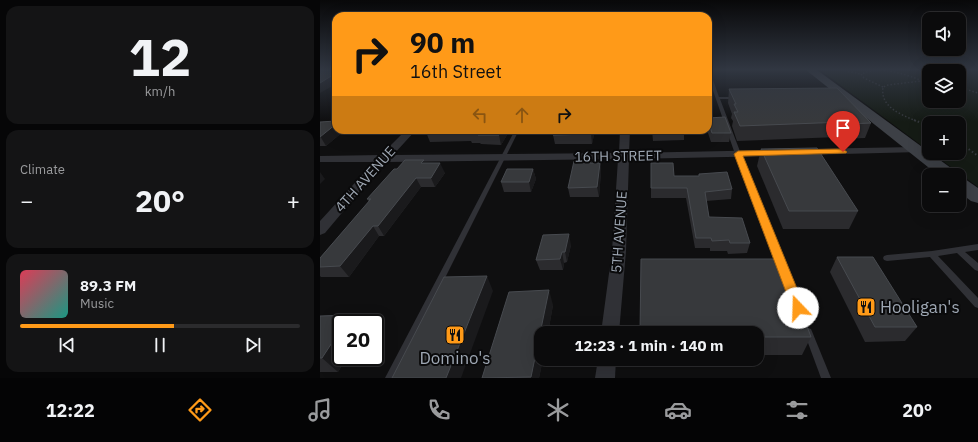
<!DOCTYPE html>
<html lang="en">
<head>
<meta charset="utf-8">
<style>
  :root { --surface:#0b0b0c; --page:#141415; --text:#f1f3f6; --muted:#9a9b9d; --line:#2b2b2d; --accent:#ff9a18 }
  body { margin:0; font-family:"IBM Plex Sans",sans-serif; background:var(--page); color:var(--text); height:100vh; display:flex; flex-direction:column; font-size:15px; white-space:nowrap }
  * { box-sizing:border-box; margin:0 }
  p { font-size:13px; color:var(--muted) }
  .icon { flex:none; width:22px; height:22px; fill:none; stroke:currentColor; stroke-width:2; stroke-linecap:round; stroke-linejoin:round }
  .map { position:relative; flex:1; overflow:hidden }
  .drawer { display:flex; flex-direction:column; gap:6px; padding:6px; background:#060607; width:320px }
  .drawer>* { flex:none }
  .top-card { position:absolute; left:12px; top:12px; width:380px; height:122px; border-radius:12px; box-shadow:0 4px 16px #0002,0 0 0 1px var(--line); background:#ff9a18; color:#111; overflow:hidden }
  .buttons { position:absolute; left:602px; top:12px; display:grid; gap:8px }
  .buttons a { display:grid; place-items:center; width:44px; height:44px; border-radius:8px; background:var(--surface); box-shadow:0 4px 16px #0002,0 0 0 1px var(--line); font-size:20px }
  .speed { position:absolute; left:12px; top:314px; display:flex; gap:8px; font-size:20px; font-weight:700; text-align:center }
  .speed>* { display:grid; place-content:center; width:52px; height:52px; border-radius:50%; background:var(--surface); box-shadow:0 4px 16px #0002,0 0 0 1px var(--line); line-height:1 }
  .speed .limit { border:2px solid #111; border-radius:6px; background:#fff; color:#111 }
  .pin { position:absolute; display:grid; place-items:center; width:34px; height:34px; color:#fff; margin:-41px -17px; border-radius:50% 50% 50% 0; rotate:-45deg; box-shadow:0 0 4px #0007 }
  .pin .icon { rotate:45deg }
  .me { position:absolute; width:44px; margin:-22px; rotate:339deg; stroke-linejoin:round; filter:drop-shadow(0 0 3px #0008) }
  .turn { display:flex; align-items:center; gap:14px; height:84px; padding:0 12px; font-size:18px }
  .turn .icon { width:52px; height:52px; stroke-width:2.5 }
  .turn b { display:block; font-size:28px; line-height:34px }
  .lanes { display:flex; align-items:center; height:38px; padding:0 12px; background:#0003; justify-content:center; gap:20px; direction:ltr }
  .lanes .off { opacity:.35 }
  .big { font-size:30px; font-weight:700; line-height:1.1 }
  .drawer .card { flex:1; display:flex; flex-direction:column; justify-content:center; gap:6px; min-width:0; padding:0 14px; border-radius:12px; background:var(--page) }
  .drawer .dial { align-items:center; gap:0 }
  .dial b { font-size:52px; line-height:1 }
  .song { display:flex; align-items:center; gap:12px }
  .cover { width:48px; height:48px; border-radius:6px; background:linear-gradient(135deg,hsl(350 70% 55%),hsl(170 70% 35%)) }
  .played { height:4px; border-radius:2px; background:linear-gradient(90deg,var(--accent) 55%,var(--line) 55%) }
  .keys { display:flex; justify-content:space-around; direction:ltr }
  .heat { display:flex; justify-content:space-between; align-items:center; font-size:22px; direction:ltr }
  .trip { position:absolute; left:214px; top:326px; width:230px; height:40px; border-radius:12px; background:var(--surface); box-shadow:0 4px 16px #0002,0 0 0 1px var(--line); font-weight:700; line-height:40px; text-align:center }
  .menu { display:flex; height:64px; justify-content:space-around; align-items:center; background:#040405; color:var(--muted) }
  .menu .icon { width:28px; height:28px }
  .menu .on { color:var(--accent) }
  .menu b { font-size:18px; color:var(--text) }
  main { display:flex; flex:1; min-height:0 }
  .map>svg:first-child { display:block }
  .green { fill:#151b15; fill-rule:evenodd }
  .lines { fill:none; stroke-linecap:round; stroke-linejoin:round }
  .path-far1 { stroke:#35383d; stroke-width:1.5; stroke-dasharray:1.5 2; stroke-linecap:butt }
  .path { stroke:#35383d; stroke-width:2; stroke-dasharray:1.5 2.5; stroke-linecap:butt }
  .lane { fill:#303136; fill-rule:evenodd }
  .street { fill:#303136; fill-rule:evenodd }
  .secondary { fill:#3d4046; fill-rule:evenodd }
  .wall { fill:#2b2b2e }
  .shaded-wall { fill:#1a1a1c }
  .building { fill:#37393c; stroke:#474a4f }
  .route { fill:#ff9a18; stroke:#a66410 }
  .labels { text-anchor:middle; stroke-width:4; stroke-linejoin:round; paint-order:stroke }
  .street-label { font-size:14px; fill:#9ea7b3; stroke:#0a0a0b }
  .near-poi-label { font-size:17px; fill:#9ea7b3; stroke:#0a0a0b; text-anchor:start }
</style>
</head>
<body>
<main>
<section class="drawer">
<div class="card dial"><b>12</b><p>km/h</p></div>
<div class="card"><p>Climate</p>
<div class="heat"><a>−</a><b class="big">20°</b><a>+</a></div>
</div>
<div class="card">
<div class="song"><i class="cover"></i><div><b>89.3 FM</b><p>Music</p></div></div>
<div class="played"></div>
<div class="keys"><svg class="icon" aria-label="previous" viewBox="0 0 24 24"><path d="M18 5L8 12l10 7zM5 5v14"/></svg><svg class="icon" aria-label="pause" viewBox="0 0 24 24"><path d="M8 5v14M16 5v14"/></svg><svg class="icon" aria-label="next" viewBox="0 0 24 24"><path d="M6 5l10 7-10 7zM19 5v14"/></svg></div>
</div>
</section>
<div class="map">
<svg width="658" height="378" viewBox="0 0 658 378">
  <rect width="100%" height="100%" fill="#0f0f10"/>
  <path class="green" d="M500,70H658V187L612,153H639V123H609V151ZM609,71H639V101H609Z"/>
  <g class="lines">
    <g class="path-far1">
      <polyline points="521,70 541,74"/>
      <path d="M563,87L544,78L541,74C560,66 582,73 600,80"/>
      <polyline points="639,87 658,93"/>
      <path d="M596,121C580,114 560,107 563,87L568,85L609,80"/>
    </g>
    <g class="path">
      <polyline points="594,120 609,126"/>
      <polyline points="639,142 658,156"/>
    </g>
    <g class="lane">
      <polygon points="388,70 390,71 399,97 416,97 418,98 416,99 400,99 421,154 466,266 465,268 462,269 459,268 458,266 415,154 388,76"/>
      <polygon points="195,130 199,130 75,378 65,378"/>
      <polygon points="658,244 658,250 645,252 658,263 658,271 655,270 637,253 618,256 658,298 658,308 655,307 610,257 567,261 564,260 563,258 564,256 567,255 612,251"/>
      <polygon points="488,328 491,329 511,378 501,378 484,332 485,329"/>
    </g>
    <g class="street">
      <polygon points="86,130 96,130 73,155 299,153 300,130 310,130 309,153 457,150 462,153 457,156 309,159 306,251 299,333 281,333 292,251 298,159 67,162 47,183 5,233 0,235 0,221 54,162 0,162 0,156 61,155"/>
      <polygon points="596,147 601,150 600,152 483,155 478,152 483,149"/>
      <polygon points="278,359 296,359 295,378 275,378"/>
    </g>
    <g class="secondary">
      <polygon points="486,70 497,70 635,171 638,175 618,175"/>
      <polygon points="639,178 645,179 658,188 658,203 651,201 639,192"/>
    </g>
  </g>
  <g class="wall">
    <polygon points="409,89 551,123 545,138 520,139 518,137 417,141 412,126 413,121 411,118 412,114 408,103"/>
    <polygon points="388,118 411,133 409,142 391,142 387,130 388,130"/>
    <polygon points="0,122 25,130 6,146 0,146"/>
    <polygon points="190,130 181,145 161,144 160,143 152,143 151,141 110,142 106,132"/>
    <polygon points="275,130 272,144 235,144 233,135"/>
    <polygon points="332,130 364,130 364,140 333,141"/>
    <polygon points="441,149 538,211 529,229 463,229 437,166"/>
    <polygon points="105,163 125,173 115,187 101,187 64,236 59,236 29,277 1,277 0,276 0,258 49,202 47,199"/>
    <polygon points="271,163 280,163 281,172 279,197 250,197 248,188"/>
    <polygon points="331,163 354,176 379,176 379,174 412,189 411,199 386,201 389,217 430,243 427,253 408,254 407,251 390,251 390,248 375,248 366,198 331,198"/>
    <polygon points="213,169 216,179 211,192 184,192 181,182"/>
    <polygon points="251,245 247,262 244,263 243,270 220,270 216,260"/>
    <polygon points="517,257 597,327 585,341 545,342 510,272"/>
    <polygon points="233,305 228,333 221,333 221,359 223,359 219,378 162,378"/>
    <polygon points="30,315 38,323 21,323 21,357 27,357 18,372 0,372 0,316"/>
    <polygon points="437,333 491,337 482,355 437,355"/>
  </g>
  <g class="shaded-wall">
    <polygon points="16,73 16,84 0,93 0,83"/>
    <polygon points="16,124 16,130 25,130 6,146 0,136"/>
    <polygon points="182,130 190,130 181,145 179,135"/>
    <polygon points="272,130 275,130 272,144 271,134"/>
    <polygon points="120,163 125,173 115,187 111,178"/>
    <polygon points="280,163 281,172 279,197 277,187"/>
    <polygon points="213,169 216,179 211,192 209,182"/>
    <polygon points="0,172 5,179 0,184"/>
    <polygon points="96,178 101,187 64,236 58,226"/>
    <polygon points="53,226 59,236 29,277 20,266"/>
    <polygon points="249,234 251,245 247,262 245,252"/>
    <polygon points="242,252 244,263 243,270 240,259"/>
    <polygon points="167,276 173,291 141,378 126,378"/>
    <polygon points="229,290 233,305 228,333 221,333 221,359 223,359 219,378 211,378 211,377"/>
    <polygon points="30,315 38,323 25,323"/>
    <polygon points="21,329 21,357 27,357 18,372 2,358"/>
  </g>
  <g class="building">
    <polygon points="0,70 16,70 16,73 0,83"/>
    <polygon points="517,88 551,123 526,124 524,122 420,126 414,112 418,112 414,104 416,104 409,89"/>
    <polygon points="405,117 411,133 392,133 388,120 388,118"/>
    <polygon points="16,121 16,124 0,137 0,122"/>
    <polygon points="109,130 182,130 179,135 158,135 159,134 149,134 149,132 106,132"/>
    <polygon points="235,130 272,130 271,134 233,135"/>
    <polygon points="333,130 364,130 364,131 333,132"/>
    <polygon points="497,148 538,211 469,211 441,149"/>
    <polygon points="85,160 104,160 101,163 120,163 111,178 96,178 58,226 53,226 20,266 0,267 0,258 50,200 49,200 51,199 47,199 74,169 77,169"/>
    <polygon points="254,161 271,161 270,163 280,163 277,187 248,188"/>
    <polygon points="331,163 353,163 354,176 379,176 379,174 407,172 412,189 385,192 389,217 422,218 430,243 410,243 409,240 392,241 391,238 376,238 367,188 331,188"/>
    <polygon points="187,169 213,169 209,182 181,182"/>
    <polygon points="249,234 245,252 242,252 240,259 216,260 223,235"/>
    <polygon points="517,257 553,257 597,327 555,327"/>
    <polygon points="321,259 462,259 491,337 437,337 437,333 320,333"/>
    <polygon points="167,276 126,378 72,378 124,277"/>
    <polygon points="229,290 211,377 162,378 189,292"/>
    <polygon points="30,315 25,323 21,323 21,329 2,358 0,358 0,316"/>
  </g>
  <linearGradient id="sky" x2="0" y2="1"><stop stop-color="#080809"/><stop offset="0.57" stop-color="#313742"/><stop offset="1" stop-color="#313742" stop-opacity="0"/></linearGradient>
  <rect width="658" height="122" fill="url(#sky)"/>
  <polygon class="route" points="523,149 527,152 526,153 423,156 485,308 483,312 478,314 474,312 472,308 414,154 418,151"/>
  <defs>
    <symbol id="restaurant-square" viewBox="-11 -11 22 22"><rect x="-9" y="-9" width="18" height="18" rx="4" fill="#ff9a18" stroke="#0a0a0b"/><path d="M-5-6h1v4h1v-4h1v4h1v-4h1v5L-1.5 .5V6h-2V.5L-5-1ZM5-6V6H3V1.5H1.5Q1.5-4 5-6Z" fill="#111"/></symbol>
  </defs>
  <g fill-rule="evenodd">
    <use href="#restaurant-square" x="535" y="296" width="22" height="22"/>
    <use href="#restaurant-square" x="124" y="324" width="22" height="22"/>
  </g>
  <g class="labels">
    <g class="street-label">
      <text transform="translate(298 156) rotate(-1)" y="5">16TH STREET</text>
      <text transform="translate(45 179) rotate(-48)" y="5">4TH AVENUE</text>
      <text transform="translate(299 232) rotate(-86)" y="5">5TH AVENUE</text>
    </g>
    <g class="near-poi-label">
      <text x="560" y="313">Hooligan's</text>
      <text x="135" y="364" text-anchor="middle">Domino's</text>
    </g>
  </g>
</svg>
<div class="buttons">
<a><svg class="icon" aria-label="sound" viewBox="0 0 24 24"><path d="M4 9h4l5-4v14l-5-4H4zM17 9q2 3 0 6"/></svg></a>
<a><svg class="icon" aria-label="layers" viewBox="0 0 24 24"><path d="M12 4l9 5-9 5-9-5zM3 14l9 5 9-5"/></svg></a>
<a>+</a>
<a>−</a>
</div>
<div class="speed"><div class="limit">20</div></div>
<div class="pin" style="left:523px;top:152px;background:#d93025"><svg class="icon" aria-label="arrive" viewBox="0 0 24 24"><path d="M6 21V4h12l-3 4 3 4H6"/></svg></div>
<svg class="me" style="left:478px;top:308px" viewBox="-20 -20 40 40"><circle r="19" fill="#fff"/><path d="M0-13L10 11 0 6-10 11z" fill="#ff9a18"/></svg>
<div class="trip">12:23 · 1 min · 140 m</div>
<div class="top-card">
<div class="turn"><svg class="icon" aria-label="right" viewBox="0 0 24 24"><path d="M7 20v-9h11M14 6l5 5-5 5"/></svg><div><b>90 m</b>16th Street</div></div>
<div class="lanes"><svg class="icon off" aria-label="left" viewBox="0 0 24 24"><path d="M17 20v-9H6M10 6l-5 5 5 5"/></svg><svg class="icon off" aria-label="ahead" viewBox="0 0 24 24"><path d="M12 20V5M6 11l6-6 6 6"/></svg><svg class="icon" aria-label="right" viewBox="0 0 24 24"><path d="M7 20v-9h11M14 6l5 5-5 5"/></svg></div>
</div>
</div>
</main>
<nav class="menu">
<b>12:22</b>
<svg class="icon on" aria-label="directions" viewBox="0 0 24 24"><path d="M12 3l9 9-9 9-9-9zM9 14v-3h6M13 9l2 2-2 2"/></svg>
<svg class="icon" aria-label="music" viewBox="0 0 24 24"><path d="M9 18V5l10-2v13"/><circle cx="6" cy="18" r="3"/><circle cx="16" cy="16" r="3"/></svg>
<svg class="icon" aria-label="phone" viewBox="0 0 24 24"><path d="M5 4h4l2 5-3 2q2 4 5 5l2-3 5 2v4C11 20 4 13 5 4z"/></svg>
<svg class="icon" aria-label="climate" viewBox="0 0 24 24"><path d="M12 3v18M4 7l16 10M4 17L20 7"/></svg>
<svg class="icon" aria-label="car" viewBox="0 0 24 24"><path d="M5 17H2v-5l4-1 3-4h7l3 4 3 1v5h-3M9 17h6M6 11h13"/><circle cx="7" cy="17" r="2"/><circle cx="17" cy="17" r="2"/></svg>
<svg class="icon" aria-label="filters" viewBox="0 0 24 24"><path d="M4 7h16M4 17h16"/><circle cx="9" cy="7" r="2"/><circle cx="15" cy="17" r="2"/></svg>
<b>20°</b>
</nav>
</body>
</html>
